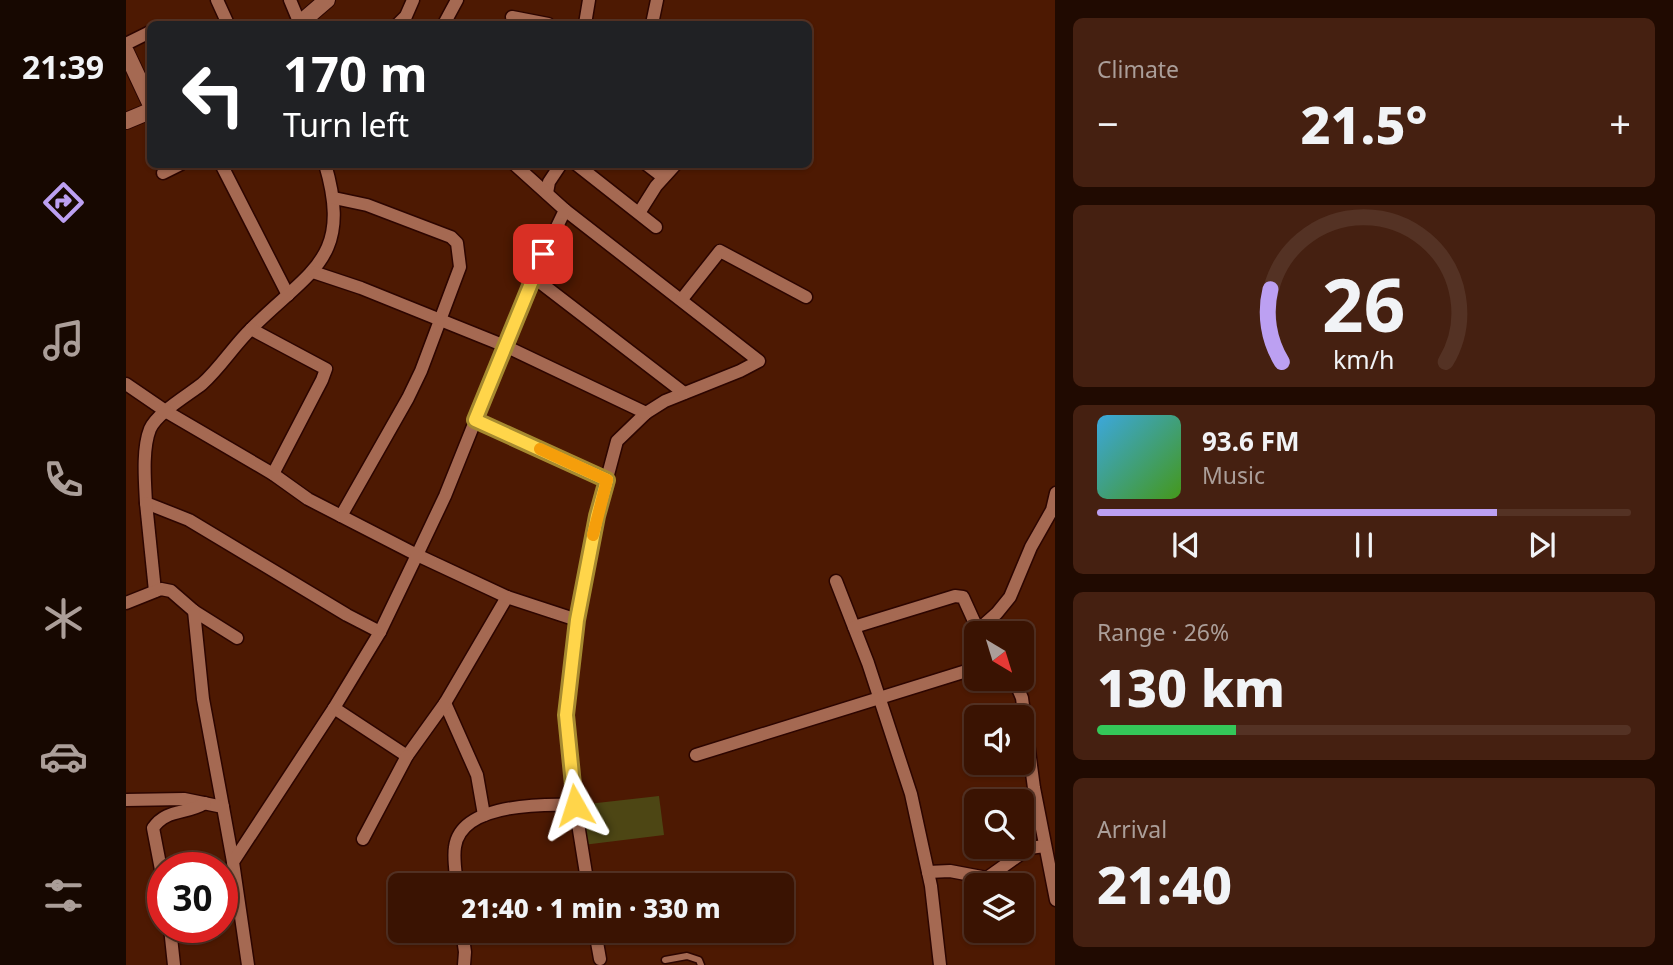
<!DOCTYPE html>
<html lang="en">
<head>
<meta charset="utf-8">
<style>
  :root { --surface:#3a1302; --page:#452011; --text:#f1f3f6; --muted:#ab9e99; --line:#543224; --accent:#bca0f2 }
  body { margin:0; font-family:"Noto Sans",sans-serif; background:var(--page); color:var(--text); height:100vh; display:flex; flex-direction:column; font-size:26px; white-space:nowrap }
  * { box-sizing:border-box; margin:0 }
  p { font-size:23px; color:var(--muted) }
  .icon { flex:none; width:38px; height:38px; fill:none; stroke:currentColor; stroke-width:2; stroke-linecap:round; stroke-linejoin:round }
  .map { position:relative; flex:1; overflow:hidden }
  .sheet { display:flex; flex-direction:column; gap:18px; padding:18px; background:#200a01; width:618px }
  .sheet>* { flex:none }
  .hud { position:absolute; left:21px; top:21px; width:665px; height:147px; border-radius:10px; box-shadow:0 2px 5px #0004,0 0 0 2px var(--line); background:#202124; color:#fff; overflow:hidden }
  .needle { width:46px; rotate:142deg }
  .tools { position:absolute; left:838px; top:621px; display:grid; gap:14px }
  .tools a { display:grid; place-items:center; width:70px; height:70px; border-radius:10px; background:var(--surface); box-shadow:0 2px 5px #0004,0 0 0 2px var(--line); font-size:35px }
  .speed { position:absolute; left:21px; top:852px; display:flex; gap:14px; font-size:35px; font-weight:700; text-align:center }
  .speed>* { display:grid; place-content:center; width:91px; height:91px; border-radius:50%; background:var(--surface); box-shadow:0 2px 5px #0004,0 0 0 2px var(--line); line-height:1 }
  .speed .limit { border:10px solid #d22; background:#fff; color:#111 }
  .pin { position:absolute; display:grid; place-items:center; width:60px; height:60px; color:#fff; margin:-30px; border-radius:14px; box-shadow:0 4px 10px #0006 }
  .me { position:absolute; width:77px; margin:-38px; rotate:354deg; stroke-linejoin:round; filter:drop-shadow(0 0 5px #0008) }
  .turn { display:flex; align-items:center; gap:24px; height:147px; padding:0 21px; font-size:32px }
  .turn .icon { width:91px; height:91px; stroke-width:2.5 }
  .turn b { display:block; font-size:49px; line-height:60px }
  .big { font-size:52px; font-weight:800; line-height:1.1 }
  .sheet .tile { flex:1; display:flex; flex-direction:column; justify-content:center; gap:10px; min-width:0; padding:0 24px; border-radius:10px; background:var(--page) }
  .sheet .dial { align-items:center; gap:0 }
  .dial svg { height:182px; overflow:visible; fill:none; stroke:var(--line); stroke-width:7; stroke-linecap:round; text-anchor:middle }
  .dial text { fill:var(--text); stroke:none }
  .song { display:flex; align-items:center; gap:21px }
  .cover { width:84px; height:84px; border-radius:10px; background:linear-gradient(135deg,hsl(200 70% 55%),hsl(100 70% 35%)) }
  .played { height:7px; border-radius:4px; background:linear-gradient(90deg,var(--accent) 75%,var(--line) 75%) }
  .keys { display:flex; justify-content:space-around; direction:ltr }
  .heat { display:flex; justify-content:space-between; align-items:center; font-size:38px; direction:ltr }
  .charge { height:10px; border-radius:5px; background:linear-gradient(90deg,#34c759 26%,var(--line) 0) }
  .trip { position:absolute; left:262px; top:873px; width:406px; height:70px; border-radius:10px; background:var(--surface); box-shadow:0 2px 5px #0004,0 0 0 2px var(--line); font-weight:800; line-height:70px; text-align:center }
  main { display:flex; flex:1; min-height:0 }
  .tab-bar { display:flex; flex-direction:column; width:126px; justify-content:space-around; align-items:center; background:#170801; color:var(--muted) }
  .tab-bar .icon { width:49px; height:49px }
  .tab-bar .selected { color:var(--accent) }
  .tab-bar b { font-size:32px; color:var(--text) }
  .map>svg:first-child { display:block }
  .green { fill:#4d4614 }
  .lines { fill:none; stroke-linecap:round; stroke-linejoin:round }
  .service-casing { stroke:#2c0500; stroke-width:9 }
  .minor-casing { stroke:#2c0500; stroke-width:15 }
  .tertiary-casing { stroke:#2c0500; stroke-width:18 }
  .service { stroke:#a56952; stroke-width:6 }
  .minor { stroke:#a56952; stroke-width:12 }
  .tertiary { stroke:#a56952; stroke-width:16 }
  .route-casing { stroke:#a68a30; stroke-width:18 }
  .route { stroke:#ffd54a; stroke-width:12 }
  .slow { stroke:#f59e0b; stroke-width:12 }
</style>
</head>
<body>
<main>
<nav class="tab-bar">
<b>21:39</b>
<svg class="icon selected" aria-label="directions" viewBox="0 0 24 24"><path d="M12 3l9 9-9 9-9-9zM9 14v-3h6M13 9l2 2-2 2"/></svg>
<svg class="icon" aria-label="music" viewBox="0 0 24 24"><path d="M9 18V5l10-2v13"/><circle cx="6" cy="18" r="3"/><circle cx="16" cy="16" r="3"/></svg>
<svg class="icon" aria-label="phone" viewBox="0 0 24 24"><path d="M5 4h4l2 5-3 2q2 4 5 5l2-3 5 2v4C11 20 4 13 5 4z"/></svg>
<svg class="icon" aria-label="climate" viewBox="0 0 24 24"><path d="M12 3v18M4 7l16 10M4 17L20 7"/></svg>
<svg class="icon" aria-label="car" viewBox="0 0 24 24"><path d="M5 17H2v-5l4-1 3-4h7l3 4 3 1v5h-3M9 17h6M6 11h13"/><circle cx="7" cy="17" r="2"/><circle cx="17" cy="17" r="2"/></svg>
<svg class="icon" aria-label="filters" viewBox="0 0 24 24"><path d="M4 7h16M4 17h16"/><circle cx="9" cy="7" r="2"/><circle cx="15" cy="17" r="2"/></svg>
</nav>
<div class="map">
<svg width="930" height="965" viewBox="0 0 930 965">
  <rect width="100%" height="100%" fill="#4d1902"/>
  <polygon class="green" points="533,796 538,835 457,845 453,805"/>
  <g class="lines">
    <defs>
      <polyline id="service" points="539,960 561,956 573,960 575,965"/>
      <g id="minor">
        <polyline points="91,0 102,24"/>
        <polyline points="164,0 174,24"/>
        <polyline points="386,17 422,24"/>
        <polyline points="272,24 280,16 287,0"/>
        <polyline points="318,24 331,0"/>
        <polyline points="459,24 463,0"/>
        <polyline points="526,24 531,0"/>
        <polyline points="0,44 24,32"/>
        <polyline points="95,164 162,295"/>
        <path d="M199,164C227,259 184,270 126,328C108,345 95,367 76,384C62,395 31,413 24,429C16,449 19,482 20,503L63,520L221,615L254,632"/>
        <polyline points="450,164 530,227"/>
        <polyline points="520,164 537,177"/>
        <polyline points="37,173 55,164"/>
        <polyline points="421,193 423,182 435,164"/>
        <polyline points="208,198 241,205 325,237 331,243 334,267 295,371 282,398 215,516"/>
        <polyline points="439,210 633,361 614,371 539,401 520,413 491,441 471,516 451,620"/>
        <polyline points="513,213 530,186 550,164"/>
        <polyline points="187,272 235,288 379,346 520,413"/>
        <polyline points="407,277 558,393"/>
        <polyline points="556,299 594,251 680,297"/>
        <polyline points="125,329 200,369 196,380 147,474"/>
        <polyline points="0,384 41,412 147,474 182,499 291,555 319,496 407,277 439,210 388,164"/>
        <polyline points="349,420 481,480"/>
        <polyline points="20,503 29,591"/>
        <polyline points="710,581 742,663 785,794 805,886 814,965"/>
        <polyline points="0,603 35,589 45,591 68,611 111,638"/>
        <polyline points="68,611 77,699 97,807"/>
        <polyline points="728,627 829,596 837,597 852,630"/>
        <polyline points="852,634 852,630 871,613 884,597 905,547 926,510 930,493"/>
        <polyline points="888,679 896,698 908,788 930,900"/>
        <polyline points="319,703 351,775 358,815"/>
        <polyline points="208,708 281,756 319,703 381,597"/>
        <polyline points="570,755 850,668"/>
        <polyline points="0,800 58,799 97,807 107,862"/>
        <polyline points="237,839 281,756"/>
        <polyline points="802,872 824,871 861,878 903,848 919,846"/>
        <path d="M37,880L27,828C41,808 60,815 79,803"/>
        <path d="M331,886C330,873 327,859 329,847C335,803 417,804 449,805"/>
        <polyline points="44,928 48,965"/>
        <polyline points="336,931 339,952 338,965"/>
        <polyline points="469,931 474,959"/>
        <polyline points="122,965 107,862 208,708 254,632 291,555 381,597 451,620 440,715 449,805 462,886"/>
      </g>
      <g id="tertiary">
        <polyline points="173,24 201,0"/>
        <polyline points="0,52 24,103"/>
        <polyline points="0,121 24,111"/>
      </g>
    </defs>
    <use href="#service" class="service-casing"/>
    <use href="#minor" class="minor-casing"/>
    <use href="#tertiary" class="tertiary-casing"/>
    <use href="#service" class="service"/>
    <use href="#minor" class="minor"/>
    <use href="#tertiary" class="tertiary"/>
  </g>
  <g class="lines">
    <defs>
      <polyline id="route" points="417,254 349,420 481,480 471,516 451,620 440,715 449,805"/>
    </defs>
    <use href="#route" class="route-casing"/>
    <use href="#route" class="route"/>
    <polyline class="slow" points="414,449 481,480 467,535"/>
  </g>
</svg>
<div class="tools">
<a><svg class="needle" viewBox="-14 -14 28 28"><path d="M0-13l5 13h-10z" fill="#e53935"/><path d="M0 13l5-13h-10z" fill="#ab9e99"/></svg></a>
<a><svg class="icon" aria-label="sound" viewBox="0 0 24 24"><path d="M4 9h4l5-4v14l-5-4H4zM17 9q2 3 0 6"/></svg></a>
<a><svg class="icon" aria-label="search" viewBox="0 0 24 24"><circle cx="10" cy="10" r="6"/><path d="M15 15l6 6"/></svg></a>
<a><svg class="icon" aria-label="layers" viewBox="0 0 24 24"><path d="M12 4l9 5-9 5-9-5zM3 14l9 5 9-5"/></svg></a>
</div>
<div class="speed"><div class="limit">30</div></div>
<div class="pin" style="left:417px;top:254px;background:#d93025"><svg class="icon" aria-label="arrive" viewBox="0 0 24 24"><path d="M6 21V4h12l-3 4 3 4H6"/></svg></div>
<svg class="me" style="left:449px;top:805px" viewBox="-20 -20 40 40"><path d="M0-17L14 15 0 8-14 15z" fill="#ffd54a" stroke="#fff" stroke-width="4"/></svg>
<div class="trip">21:40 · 1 min · 330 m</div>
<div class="hud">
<div class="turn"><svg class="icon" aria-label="left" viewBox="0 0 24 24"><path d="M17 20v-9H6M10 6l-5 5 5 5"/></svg><div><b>170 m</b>Turn left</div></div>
</div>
</div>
<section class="sheet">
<div class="tile"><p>Climate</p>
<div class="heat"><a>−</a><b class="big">21.5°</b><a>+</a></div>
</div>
<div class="tile dial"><svg viewBox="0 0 100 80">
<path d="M14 69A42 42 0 1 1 86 69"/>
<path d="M14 69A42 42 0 0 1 9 37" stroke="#bca0f2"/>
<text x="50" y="56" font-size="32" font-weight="700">26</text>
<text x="50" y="72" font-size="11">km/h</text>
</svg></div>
<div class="tile">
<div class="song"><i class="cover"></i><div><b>93.6 FM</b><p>Music</p></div></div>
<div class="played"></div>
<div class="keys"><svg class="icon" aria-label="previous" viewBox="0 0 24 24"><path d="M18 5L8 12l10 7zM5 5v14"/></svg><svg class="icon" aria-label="pause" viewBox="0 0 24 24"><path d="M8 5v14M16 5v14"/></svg><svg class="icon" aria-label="next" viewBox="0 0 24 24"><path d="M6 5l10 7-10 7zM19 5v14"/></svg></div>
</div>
<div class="tile"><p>Range · 26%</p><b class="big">130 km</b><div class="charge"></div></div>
<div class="tile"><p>Arrival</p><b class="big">21:40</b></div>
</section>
</main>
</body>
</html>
